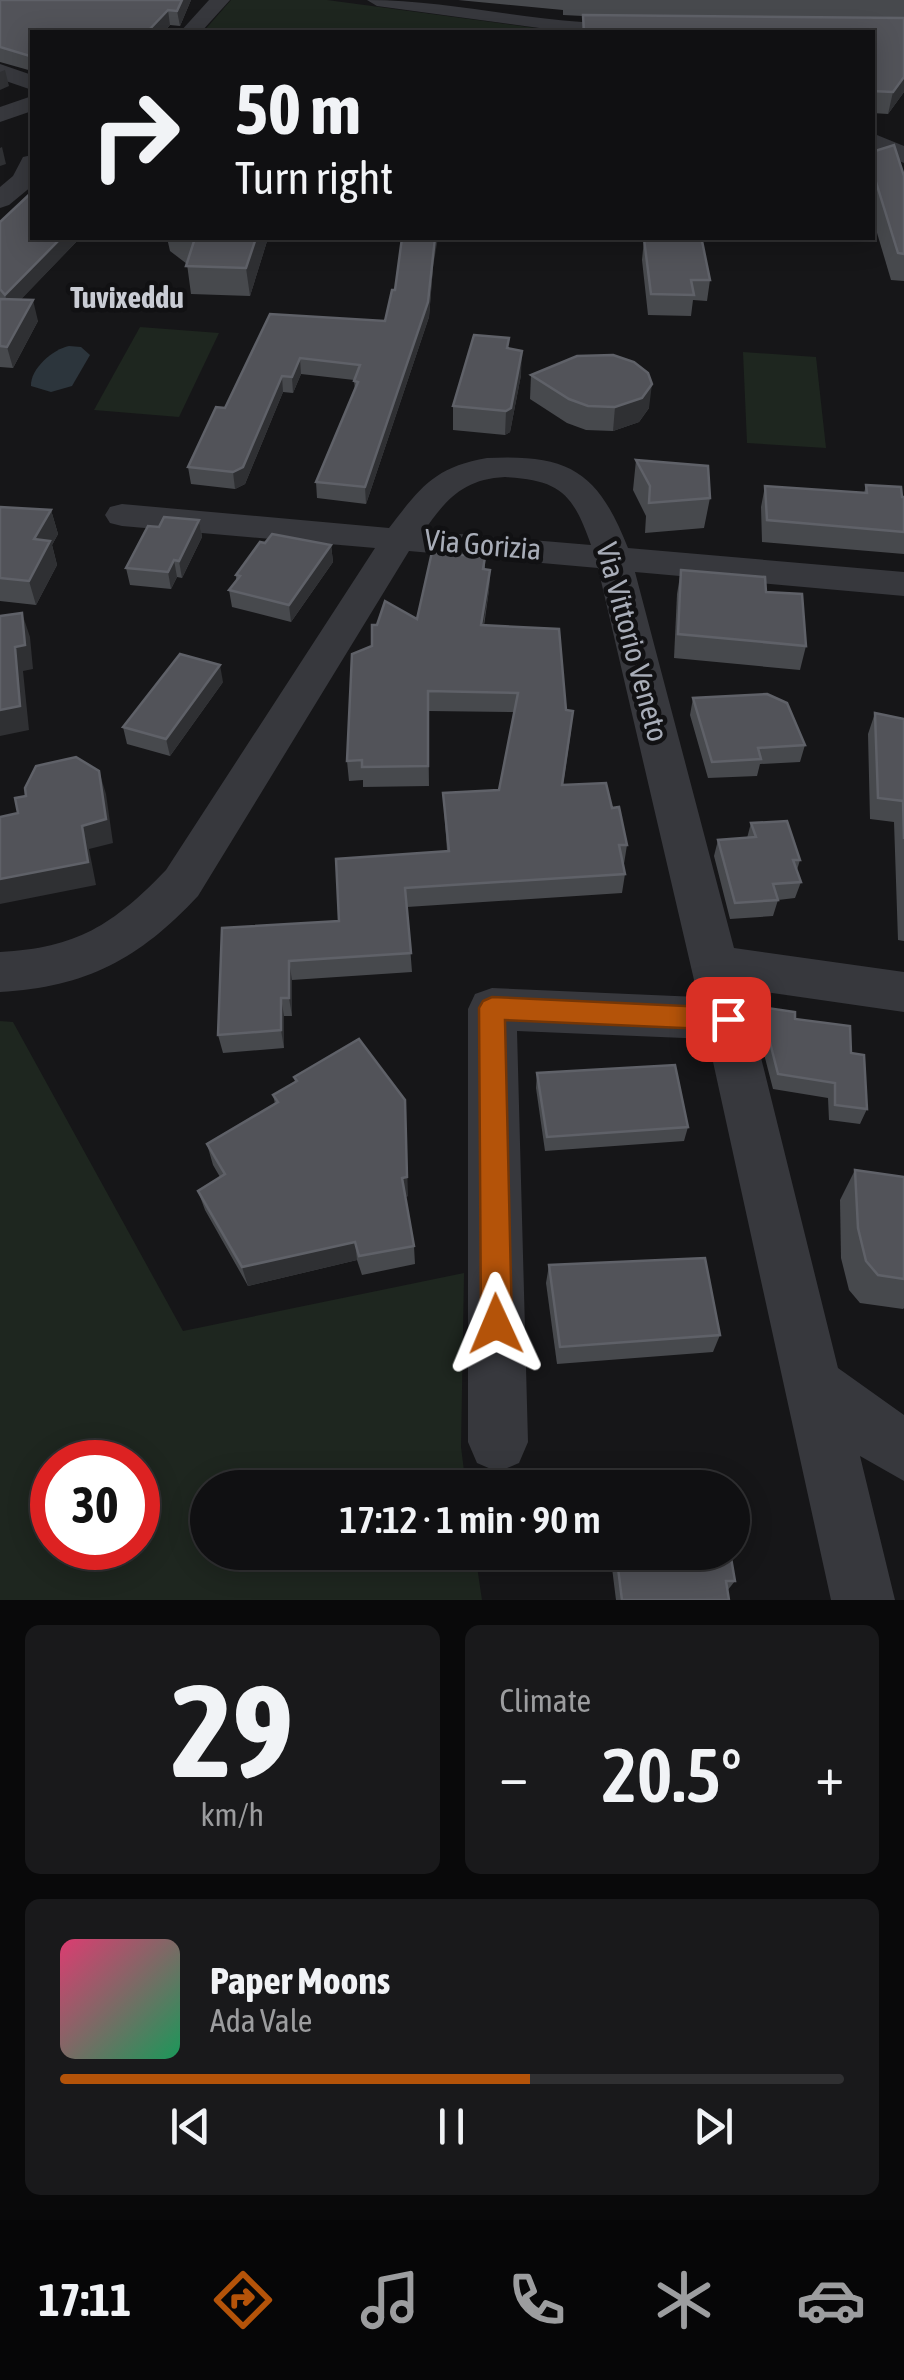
<!DOCTYPE html>
<html lang="en">
<head>
<meta charset="utf-8">
<style>
  :root { --surface:#101012; --page:#19191b; --text:#f1f3f6; --muted:#9c9d9f; --line:#303032; --accent:#b45309 }
  body { margin:0; font-family:"Asap Condensed",sans-serif; background:var(--page); color:var(--text); height:100vh; display:flex; flex-direction:column; font-size:38px; white-space:nowrap }
  * { box-sizing:border-box; margin:0 }
  p { font-size:32px; color:var(--muted) }
  .icon { flex:none; width:55px; height:55px; fill:none; stroke:currentColor; stroke-width:2; stroke-linecap:round; stroke-linejoin:round }
  .map { position:relative; height:1600px; overflow:hidden }
  .details { display:flex; flex-direction:column; gap:25px; padding:25px; background:#09090a; flex:1 }
  .details>* { flex:none }
  .hud { position:absolute; left:30px; top:30px; width:845px; height:210px; border-radius:0px; box-shadow:0 5px 25px #0003,0 0 0 2px var(--line); background:#101012; color:var(--text); overflow:hidden }
  .speed { position:absolute; left:30px; top:1440px; display:flex; gap:20px; font-size:50px; font-weight:700; text-align:center }
  .speed>* { display:grid; place-content:center; width:130px; height:130px; border-radius:50%; background:var(--surface); box-shadow:0 5px 25px #0003,0 0 0 2px var(--line); line-height:1 }
  .speed .limit { border:15px solid #d22; background:#fff; color:#111 }
  .pin { position:absolute; display:grid; place-items:center; width:85px; height:85px; color:#fff; margin:-42px; border-radius:20px; box-shadow:0 5px 15px #0006 }
  .me { position:absolute; width:110px; margin:-55px; rotate:359deg; stroke-linejoin:round; filter:drop-shadow(0 0 8px #0008) }
  .turn { display:flex; align-items:center; gap:35px; height:210px; padding:0 40px; font-size:45px }
  .turn .icon { width:130px; height:130px; stroke-width:2.5 }
  .turn b { display:block; font-size:70px; line-height:85px }
  .big { font-size:75px; font-weight:600; line-height:1.1 }
  .details .tile { flex:1; display:flex; flex-direction:column; justify-content:center; gap:15px; min-width:0; padding:0 35px; border-radius:15px; background:var(--page) }
  .details .dial { align-items:center; gap:0 }
  .dial b { font-size:130px; line-height:1 }
  .song { display:flex; align-items:center; gap:30px }
  .cover { width:120px; height:120px; border-radius:15px; background:linear-gradient(135deg,hsl(340 70% 55%),hsl(150 70% 35%)) }
  .played { height:10px; border-radius:5px; background:linear-gradient(90deg,var(--accent) 60%,var(--line) 60%) }
  .keys { display:flex; justify-content:space-around; direction:ltr }
  .heat { display:flex; justify-content:space-between; align-items:center; font-size:55px; direction:ltr }
  .details .tiles { flex:1; display:grid; gap:25px; grid-template-columns:1fr 1fr }
  .tile:last-child { grid-column:span 2 }
  .trip { position:absolute; left:190px; top:1470px; width:560px; height:100px; border-radius:50px; background:var(--surface); box-shadow:0 5px 25px #0003,0 0 0 2px var(--line); font-weight:600; line-height:100px; text-align:center }
  .menu { display:flex; height:160px; justify-content:space-around; align-items:center; background:#060607; color:var(--muted) }
  .menu .icon { width:70px; height:70px }
  .menu .selected { color:var(--accent) }
  .menu b { font-size:45px; color:var(--text) }
  .map>svg:first-child { display:block }
  .green { fill:#1e261f; fill-rule:evenodd }
  .water { fill:#2c353c }
  .lines { fill:none; stroke-linecap:round; stroke-linejoin:round }
  .minor { fill:#37383d; fill-rule:evenodd }
  .wall { fill:#47494d }
  .shaded-wall { fill:#2f3033 }
  .building { fill:#525359; stroke:#5f6168; stroke-width:2.5 }
  .route { fill:#b45309; stroke:#753606; stroke-width:2.5 }
  .labels { text-anchor:middle; stroke-width:9; stroke-linejoin:round; paint-order:stroke }
  .far-quarter-label { font-size:30px; font-weight:bold; fill:#c9ccd4; stroke:#111113 }
  .street-label { font-size:30px; fill:#a8adb8; stroke:#111113 }
</style>
</head>
<body>
<div class="map">
<svg width="904" height="1600" viewBox="0 0 904 1600">
  <rect width="100%" height="100%" fill="#161618"/>
  <g class="green">
    <polygon points="231,0 327,0 565,32 203,32"/>
    <polygon points="140,327 219,333 179,417 94,410"/>
    <polygon points="743,352 816,357 826,448 747,443"/>
    <path d="M0,1021L13,1022L183,1331L464,1273L461,1447L466,1487L208,1488V1552L475,1553L482,1600H0ZM138,1462V1548H52V1462Z"/>
  </g>
  <path class="water" d="M69,346L81,347L90,355L72,386L51,392L31,386C30,369 53,349 69,346Z"/>
  <g class="lines">
    <g class="minor">
      <polygon points="209,0 230,0 201,32 180,32"/>
      <path d="M367,0C440,0 510,17 582,22C602,23 635,14 650,28L646,32H569L377,6Z"/>
      <polygon points="0,64 32,75 32,90 0,79"/>
      <polygon points="32,96 32,111 0,122 0,107"/>
      <polygon points="872,133 904,146 904,163 872,150"/>
      <polygon points="32,155 32,186 9,205 0,208 0,187 13,176 23,157"/>
      <path d="M487,458C570,454 598,472 628,548L904,572V596L635,572L734,948L904,972V1012L744,989L838,1368L904,1415V1481L860,1456L895,1600H831L708,1039L517,1031L528,1442L519,1463L498,1472L477,1463L468,1442V1009L475,994L492,988L698,997L598,568L409,551L198,896C139,959 87,987 0,992V952C77,948 113,925 166,870L375,548L122,526L110,523L105,515L110,507L122,504L389,528C420,488 434,467 487,458ZM505,477C561,480 573,494 591,545L424,531C446,499 464,479 505,477Z"/>
    </g>
  </g>
  <g class="wall">
    <polygon points="0,0 191,0 180,26 170,25 164,32 32,32 32,73 32,71 0,62"/>
    <polygon points="458,0 904,0 904,92 888,114 872,113 872,32 582,32 583,16 563,15 563,10"/>
    <polygon points="872,152 904,176 904,281 891,280 872,216"/>
    <polygon points="0,222 32,238 80,238 20,300 38,321 13,368 0,367"/>
    <polygon points="167,238 268,238 250,296 191,294 187,264 170,251"/>
    <polygon points="653,238 693,238 710,280 707,301 693,300 691,316 648,315 642,260 644,239 653,239"/>
    <polygon points="433,267 429,317 366,504 317,498 316,482 355,390 354,380 301,374 293,393 283,392 245,484 235,489 191,484 188,467 225,408 270,314 385,321 395,290"/>
    <polygon points="509,348 521,375 510,432 505,435 453,430 453,406"/>
    <polygon points="531,375 649,408 639,422 613,431 586,430 567,423 530,399"/>
    <polygon points="636,460 710,498 704,528 645,533 646,516 633,490"/>
    <polygon points="866,485 904,497 904,554 762,542 761,507 765,486 864,493"/>
    <polygon points="0,507 51,510 58,534 52,545 57,565 36,605 0,601"/>
    <polygon points="199,520 202,537 182,578 177,577 171,589 130,585 126,568 159,527"/>
    <polygon points="265,543 331,545 333,562 291,622 232,607 229,590 236,581 236,575"/>
    <polygon points="485,557 485,569 490,570 489,590 484,626 566,710 571,731 563,785 612,808 627,845 624,864 623,864 625,874 622,893 407,907 412,972 292,980 292,1016 284,1016 284,1048 223,1053 218,1035 222,928 339,921 447,851 443,793 499,790 514,712 428,711 429,786 363,787 363,780 349,781 347,761 372,646 417,619"/>
    <polygon points="681,570 766,592 806,646 800,670 674,658 677,594"/>
    <polygon points="223,682 170,756 127,744 123,727"/>
    <polygon points="693,698 805,745 800,762 760,764 757,776 708,778 690,715"/>
    <polygon points="875,713 904,719 904,941 898,940 894,822 870,819 868,734"/>
    <polygon points="751,823 800,860 797,870 801,882 795,898 778,900 773,916 730,919 714,856 718,840 747,838"/>
    <polygon points="761,1007 795,1019 851,1053 867,1109 860,1124 829,1120 828,1098 773,1089 756,1023"/>
    <polygon points="537,1073 688,1127 684,1141 545,1151 536,1088"/>
    <polygon points="294,1077 408,1196 405,1197 414,1246 415,1264 362,1275 357,1260 248,1286 205,1210 198,1191 220,1177 213,1165 207,1144 275,1104 273,1095 295,1082"/>
    <polygon points="855,1170 904,1177 904,1308 903,1309 860,1303 849,1290 841,1258 840,1200"/>
    <polygon points="549,1265 720,1335 713,1352 557,1364 546,1283"/>
    <polygon points="610,1552 730,1552 735,1581 727,1591 729,1600 616,1600"/>
  </g>
  <g class="shaded-wall">
    <polygon points="182,0 191,0 180,26 177,11"/>
    <polygon points="168,10 170,25 164,32 147,32"/>
    <polygon points="5,70 9,86 0,90 0,72"/>
    <polygon points="904,77 904,92 888,114 893,92"/>
    <polygon points="2,147 6,164 0,166 0,148"/>
    <polygon points="61,238 80,238 10,311 5,295"/>
    <polygon points="256,238 268,238 250,296 246,268"/>
    <polygon points="435,238 438,238 433,267 429,317 366,504 365,487"/>
    <polygon points="33,300 38,321 13,368 7,347"/>
    <polygon points="522,351 521,375 510,432 505,435 506,411"/>
    <polygon points="300,358 301,374 293,393 292,377"/>
    <polygon points="282,376 283,392 245,484 235,489 233,472"/>
    <polygon points="652,384 649,408 639,422 613,431 615,407"/>
    <polygon points="51,510 58,534 52,545 57,565 36,605 29,581 34,539"/>
    <polygon points="199,520 202,537 182,578 179,561"/>
    <polygon points="331,545 333,562 291,622 289,605"/>
    <polygon points="174,560 177,577 171,589 168,572"/>
    <polygon points="490,570 489,590 480,645 481,625"/>
    <polygon points="22,613 30,637 33,669 23,671 29,730 0,736 0,710"/>
    <polygon points="220,665 223,682 170,756 166,739"/>
    <polygon points="99,771 106,794 113,843 89,849 96,885 0,904 0,879 82,826"/>
    <polygon points="289,961 292,980 292,1016 289,998"/>
    <polygon points="281,998 284,1016 284,1048 281,1030"/>
    <polygon points="405,1100 408,1196 403,1198 402,1178"/>
    <polygon points="355,1242 357,1260 248,1286 242,1267"/>
  </g>
  <g class="building">
    <polygon points="0,0 182,0 177,11 168,10 147,32 32,32 32,72 30,56 0,47"/>
    <polygon points="583,15 904,18 904,77 893,92 872,91 872,32 584,32"/>
    <polygon points="894,145 904,176 904,254 898,253 872,169 872,152"/>
    <polygon points="32,192 32,238 61,238 5,295 0,289 0,222"/>
    <polygon points="195,238 256,238 246,268 186,266"/>
    <polygon points="402,238 435,238 428,302 365,487 316,482 358,382 354,381 360,365 300,358 292,377 282,376 243,467 233,472 188,467 216,407 225,408 270,314 385,321 392,290 395,290"/>
    <polygon points="658,238 693,238 693,240 702,241 710,280 691,280 694,295 651,294 644,239 658,239"/>
    <polygon points="0,299 33,300 7,347 0,346"/>
    <polygon points="474,335 509,338 507,348 522,351 511,408 506,411 453,406"/>
    <polygon points="613,355 634,362 648,373 652,384 642,398 615,407 588,406 569,399 531,375 577,356"/>
    <polygon points="636,460 708,466 710,498 649,503 650,486"/>
    <polygon points="866,485 901,487 902,497 904,497 904,532 767,520 765,486 867,493"/>
    <polygon points="0,507 51,510 34,539 50,541 29,581 0,578"/>
    <polygon points="164,517 199,520 179,561 174,560 168,572 126,568 148,526 159,527"/>
    <polygon points="272,534 331,545 289,605 229,590 240,576 236,575 260,542 265,543"/>
    <polygon points="432,552 485,557 483,569 490,570 481,625 559,629 566,710 573,711 562,785 606,783 612,808 619,807 627,845 619,845 625,874 405,888 411,953 289,961 289,998 281,998 281,1030 218,1035 222,928 339,921 336,859 449,851 443,793 499,790 518,693 428,691 428,766 362,767 362,760 347,761 352,654 372,646 372,625 377,625 385,601 417,619"/>
    <polygon points="681,570 765,577 766,592 802,594 806,646 678,634"/>
    <polygon points="22,613 25,645 15,647 20,706 0,710 0,616"/>
    <polygon points="180,654 220,665 166,739 123,727"/>
    <polygon points="767,694 787,703 805,745 758,748 761,759 712,762 693,698"/>
    <polygon points="875,713 904,719 904,839 903,801 878,798"/>
    <polygon points="76,757 99,771 106,819 82,826 88,862 0,879 0,817 18,813 15,798 26,796 25,788 36,766"/>
    <polygon points="787,821 800,860 793,860 801,882 773,884 778,900 735,903 718,840 756,837 751,823"/>
    <polygon points="761,1007 795,1012 795,1019 850,1026 851,1053 864,1055 867,1109 835,1105 835,1083 778,1074"/>
    <polygon points="359,1039 405,1100 407,1177 402,1178 414,1246 359,1256 355,1242 242,1267 198,1191 225,1174 207,1144 278,1102 273,1095 297,1081 294,1077"/>
    <polygon points="675,1065 688,1127 547,1137 537,1073"/>
    <polygon points="855,1170 904,1177 904,1279 878,1275 866,1261 858,1228"/>
    <polygon points="705,1258 720,1335 560,1347 549,1265"/>
    <polygon points="646,1485 646,1488 608,1488 608,1487"/>
    <polygon points="616,1552 730,1552 735,1581 726,1581 729,1600 622,1600"/>
  </g>
  <polygon class="route" points="492,997 728,1008 737,1011 740,1019 737,1027 728,1030 505,1020 512,1324 507,1335 496,1339 485,1335 481,1324 479,1008 483,1001"/>
  <g class="labels">
    <g class="far-quarter-label">
      <text x="127" y="308">Tuvixeddu</text>
    </g>
    <g class="street-label">
      <text transform="translate(483 545) rotate(5)" y="10">Via Gorizia</text>
      <text transform="translate(632 642) rotate(75)" y="10">Via Vittorio Veneto</text>
    </g>
  </g>
</svg>
<div class="speed"><div class="limit">30</div></div>
<div class="pin" style="left:728px;top:1019px;background:#d93025"><svg class="icon" aria-label="arrive" viewBox="0 0 24 24"><path d="M6 21V4h12l-3 4 3 4H6"/></svg></div>
<svg class="me" style="left:496px;top:1324px" viewBox="-20 -20 40 40"><path d="M0-17L14 15 0 8-14 15z" fill="#b45309" stroke="#fff" stroke-width="4"/></svg>
<div class="trip">17:12 · 1 min · 90 m</div>
<div class="hud">
<div class="turn"><svg class="icon" aria-label="right" viewBox="0 0 24 24"><path d="M7 20v-9h11M14 6l5 5-5 5"/></svg><div><b>50 m</b>Turn right</div></div>
</div>
</div>
<section class="details">
<div class="tiles">
<div class="tile dial"><b>29</b><p>km/h</p></div>
<div class="tile"><p>Climate</p>
<div class="heat"><a>−</a><b class="big">20.5°</b><a>+</a></div>
</div>
<div class="tile">
<div class="song"><i class="cover"></i><div><b>Paper Moons</b><p>Ada Vale</p></div></div>
<div class="played"></div>
<div class="keys"><svg class="icon" aria-label="previous" viewBox="0 0 24 24"><path d="M18 5L8 12l10 7zM5 5v14"/></svg><svg class="icon" aria-label="pause" viewBox="0 0 24 24"><path d="M8 5v14M16 5v14"/></svg><svg class="icon" aria-label="next" viewBox="0 0 24 24"><path d="M6 5l10 7-10 7zM19 5v14"/></svg></div>
</div>
</div>
</section>
<nav class="menu">
<b>17:11</b>
<svg class="icon selected" aria-label="directions" viewBox="0 0 24 24"><path d="M12 3l9 9-9 9-9-9zM9 14v-3h6M13 9l2 2-2 2"/></svg>
<svg class="icon" aria-label="music" viewBox="0 0 24 24"><path d="M9 18V5l10-2v13"/><circle cx="6" cy="18" r="3"/><circle cx="16" cy="16" r="3"/></svg>
<svg class="icon" aria-label="phone" viewBox="0 0 24 24"><path d="M5 4h4l2 5-3 2q2 4 5 5l2-3 5 2v4C11 20 4 13 5 4z"/></svg>
<svg class="icon" aria-label="climate" viewBox="0 0 24 24"><path d="M12 3v18M4 7l16 10M4 17L20 7"/></svg>
<svg class="icon" aria-label="car" viewBox="0 0 24 24"><path d="M5 17H2v-5l4-1 3-4h7l3 4 3 1v5h-3M9 17h6M6 11h13"/><circle cx="7" cy="17" r="2"/><circle cx="17" cy="17" r="2"/></svg>
</nav>
</body>
</html>
